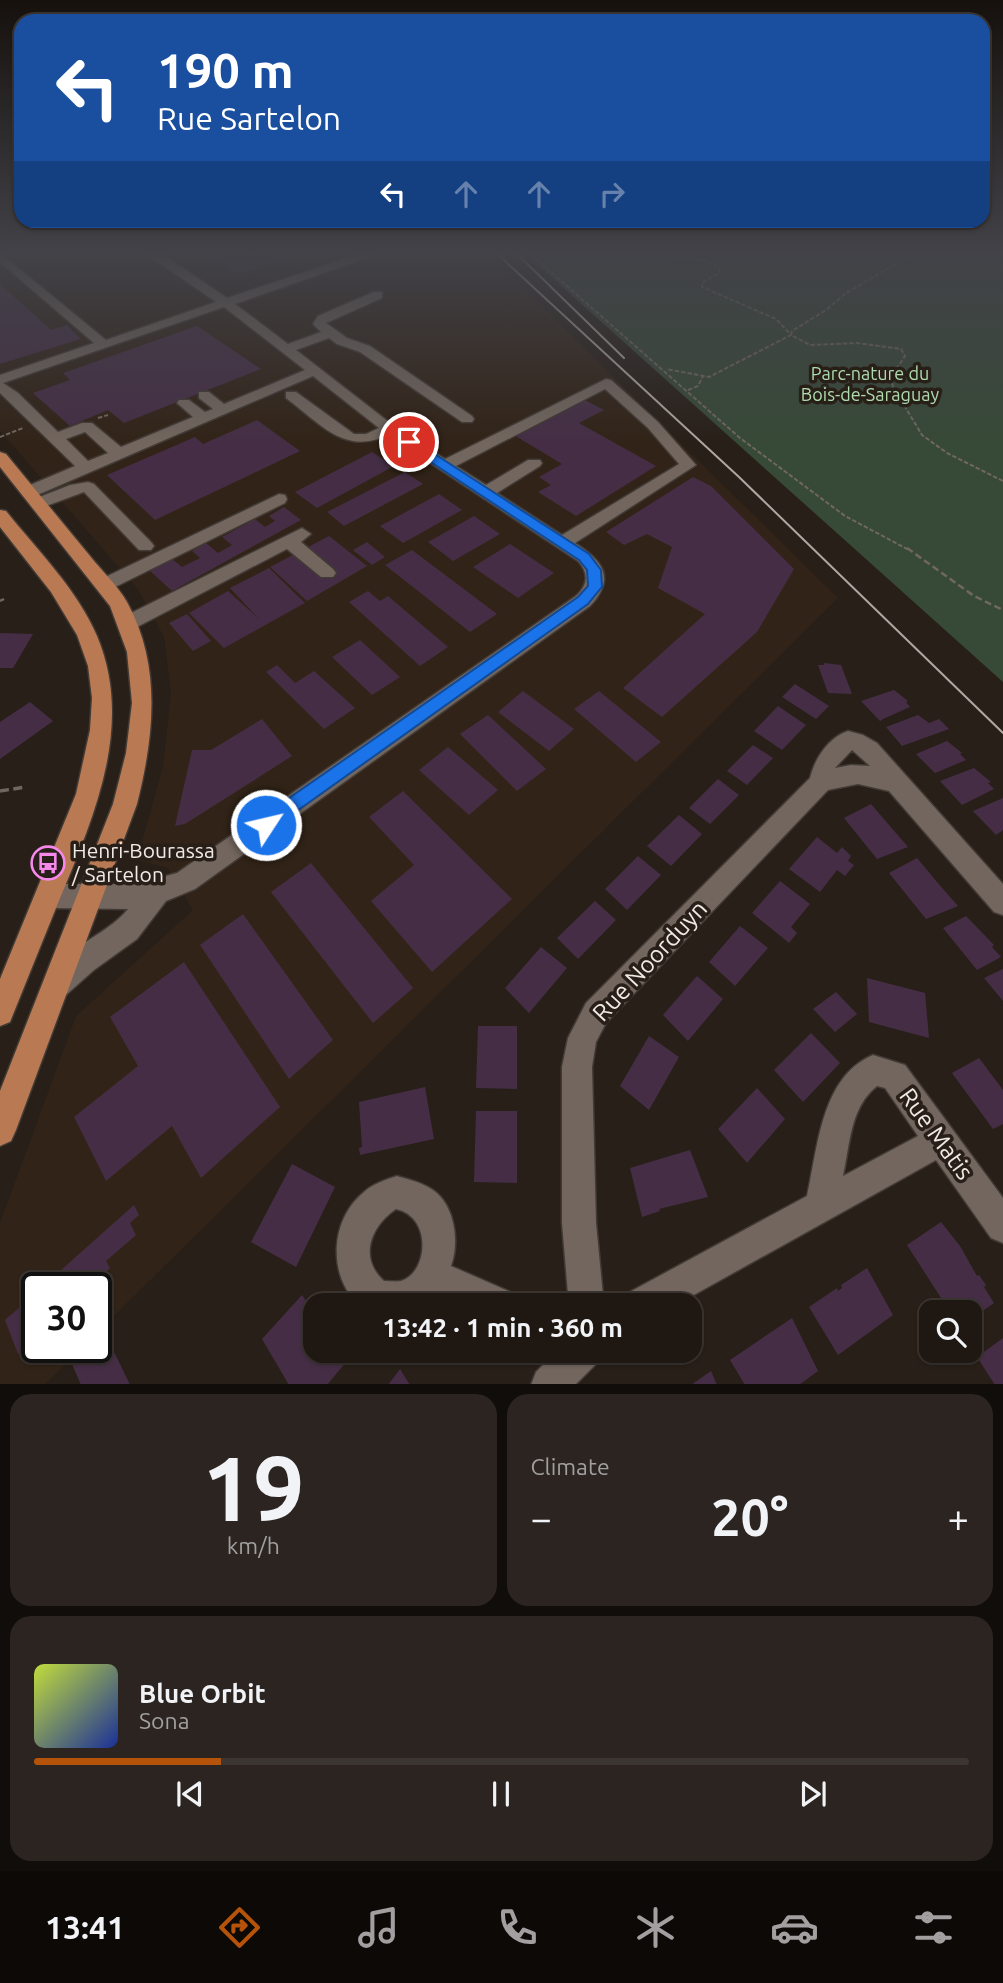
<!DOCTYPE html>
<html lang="en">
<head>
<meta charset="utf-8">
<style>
  :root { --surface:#1e1712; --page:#2b2420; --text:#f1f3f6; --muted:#a19f9f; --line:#3c3632; --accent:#b45309 }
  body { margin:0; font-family:Ubuntu,sans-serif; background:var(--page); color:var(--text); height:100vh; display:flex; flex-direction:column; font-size:26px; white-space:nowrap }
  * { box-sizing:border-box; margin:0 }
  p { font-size:23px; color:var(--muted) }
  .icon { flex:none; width:38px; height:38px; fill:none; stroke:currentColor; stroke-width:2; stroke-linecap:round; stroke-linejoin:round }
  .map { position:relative; height:1384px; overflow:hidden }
  .side { display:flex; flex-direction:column; gap:10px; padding:10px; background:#100d0a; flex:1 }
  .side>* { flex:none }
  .top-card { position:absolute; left:14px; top:14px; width:976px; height:214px; border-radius:21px; box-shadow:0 2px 5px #0004,0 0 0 2px var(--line); background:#1a4fa0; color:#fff; overflow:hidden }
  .tools { position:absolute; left:919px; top:1300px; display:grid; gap:14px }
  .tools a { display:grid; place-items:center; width:63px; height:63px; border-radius:14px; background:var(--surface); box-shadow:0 2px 5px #0004,0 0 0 2px var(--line); font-size:35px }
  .speed { position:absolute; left:21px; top:1272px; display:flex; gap:14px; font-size:35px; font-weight:700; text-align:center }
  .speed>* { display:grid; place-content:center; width:91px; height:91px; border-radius:50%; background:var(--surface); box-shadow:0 2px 5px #0004,0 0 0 2px var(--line); line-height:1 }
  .speed .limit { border:4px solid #111; border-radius:10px; background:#fff; color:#111 }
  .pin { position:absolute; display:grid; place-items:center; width:60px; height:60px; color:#fff; margin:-30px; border:4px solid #fff; border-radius:50%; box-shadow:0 2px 7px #0007 }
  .me { position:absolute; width:77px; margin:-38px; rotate:55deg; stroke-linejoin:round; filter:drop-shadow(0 0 5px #0008) }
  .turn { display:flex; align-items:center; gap:24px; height:147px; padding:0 28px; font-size:32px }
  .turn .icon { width:91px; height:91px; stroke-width:2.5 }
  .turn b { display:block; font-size:49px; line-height:60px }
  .lanes { display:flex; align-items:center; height:66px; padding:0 28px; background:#0003; justify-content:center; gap:35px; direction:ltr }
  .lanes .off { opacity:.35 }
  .big { font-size:52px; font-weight:600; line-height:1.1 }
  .side .widget { flex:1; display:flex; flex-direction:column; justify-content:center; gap:10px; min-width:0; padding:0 24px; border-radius:21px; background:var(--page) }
  .side .dial { align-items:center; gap:0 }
  .dial b { font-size:91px; line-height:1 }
  .song { display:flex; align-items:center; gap:21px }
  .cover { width:84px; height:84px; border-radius:10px; background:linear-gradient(135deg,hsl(70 70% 55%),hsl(230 70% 35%)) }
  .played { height:7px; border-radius:4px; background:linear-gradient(90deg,var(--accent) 20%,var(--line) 20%) }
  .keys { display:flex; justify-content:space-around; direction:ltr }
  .heat { display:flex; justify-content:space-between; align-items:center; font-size:38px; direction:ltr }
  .side .tiles { flex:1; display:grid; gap:10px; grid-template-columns:1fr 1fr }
  .widget:last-child { grid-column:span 2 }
  .trip { position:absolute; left:303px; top:1293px; width:399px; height:70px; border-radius:21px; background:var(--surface); box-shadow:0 2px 5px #0004,0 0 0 2px var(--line); font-weight:600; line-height:70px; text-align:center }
  .tabs { display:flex; height:112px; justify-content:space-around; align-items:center; background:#0c0907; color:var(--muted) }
  .tabs .icon { width:49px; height:49px }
  .tabs .active { color:var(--accent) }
  .tabs b { font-size:32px; color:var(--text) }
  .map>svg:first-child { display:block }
  .built { fill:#312317 }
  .green { fill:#374937 }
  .building { fill:#452e45 }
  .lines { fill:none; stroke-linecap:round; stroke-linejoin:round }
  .minor-casing { stroke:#423a35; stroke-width:3 }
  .major-casing { stroke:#423a35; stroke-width:3 }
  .path-far2 { stroke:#706761; stroke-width:2; stroke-dasharray:4.5 2; stroke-linecap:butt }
  .path-far1 { stroke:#706761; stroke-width:2.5; stroke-dasharray:7 3.5; stroke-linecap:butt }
  .path { stroke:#706761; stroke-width:3.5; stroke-dasharray:9 4.5; stroke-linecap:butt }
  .minor { fill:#72665e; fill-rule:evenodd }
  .major { fill:#b97a53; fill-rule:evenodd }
  .tram { stroke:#afa7a1; stroke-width:2 }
  .route { fill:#1a73e8; stroke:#114b97; stroke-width:2 }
  .labels { text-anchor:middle; stroke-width:7; stroke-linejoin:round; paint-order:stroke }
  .far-park-label { font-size:18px; fill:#addcae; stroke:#281f18 }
  .poi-label { font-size:21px; fill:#f0e9e4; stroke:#281f18; text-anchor:start }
  .near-street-label { font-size:24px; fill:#f0e9e4; stroke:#281f18 }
</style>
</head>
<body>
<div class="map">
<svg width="1003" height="1385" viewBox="0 0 1003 1385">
  <rect width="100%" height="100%" fill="#281f18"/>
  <polygon class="built" points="0,251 486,251 838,598 96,1334 96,1288 37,1288 37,1348 83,1348 45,1384 0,1384 0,1223 76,1016 193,910 168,868 137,860 163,766 171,692 164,637 137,588 0,431"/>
  <polygon class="green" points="522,251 1003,251 1003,682 538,265"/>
  <g class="building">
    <polygon points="198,251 308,251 239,274"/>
    <polygon points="0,284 51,330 67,325 81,339 0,364"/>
    <polygon points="197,326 261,369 124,423 108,410 70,426 33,393 70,380 63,373"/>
    <polygon points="583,399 604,410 579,423 656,466 576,516 538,492 551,485 539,477 562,464 514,435"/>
    <polygon points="257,420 300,451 155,520 107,475 195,437 203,444"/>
    <polygon points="372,452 394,466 317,508 295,492"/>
    <polygon points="405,472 423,484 344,526 327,512"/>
    <polygon points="693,477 711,486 794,569 757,632 662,717 623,688 705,614 658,588 672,547 647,534 624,545 606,532"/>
    <polygon points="439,494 462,510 403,543 380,526"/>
    <polygon points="284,507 301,520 172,591 150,571 172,559 182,567 200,558 192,551 206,543 218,553 232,545 222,537 255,519 265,527 275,521 269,516"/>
    <polygon points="474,516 500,534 453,561 428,542"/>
    <polygon points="329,536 367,566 307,601 270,567"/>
    <polygon points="367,542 385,557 372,565 353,550"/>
    <polygon points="510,544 554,573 518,598 473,567"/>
    <polygon points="412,550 497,614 470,632 385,565"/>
    <polygon points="269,568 305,603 224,648 189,613 228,591 259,619 230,588"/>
    <polygon points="368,591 380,601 388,596 448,647 420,666 349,602"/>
    <polygon points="187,614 211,641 193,651 169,623"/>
    <polygon points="0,633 33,634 13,668 0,668"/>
    <polygon points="360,640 400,677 372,695 332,657"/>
    <polygon points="824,663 841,665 852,694 828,693 818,665 824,665"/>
    <polygon points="277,665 295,683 314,671 355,708 324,729 266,672"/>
    <polygon points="795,684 829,706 816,719 782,697"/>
    <polygon points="894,690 908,701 906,702 910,707 883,719 880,721 861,701"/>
    <polygon points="523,691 574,729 549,751 498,712"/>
    <polygon points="599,691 661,742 636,762 574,709"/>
    <polygon points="30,702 53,721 0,759 0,722"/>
    <polygon points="778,706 806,725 782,750 754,731"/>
    <polygon points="488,715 546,769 517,791 460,734"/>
    <polygon points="918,715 929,723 939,719 949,729 902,746 886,727"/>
    <polygon points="262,719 292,756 185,824 175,826 192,750 211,750"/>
    <polygon points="947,741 962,753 960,754 966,760 935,773 916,754"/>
    <polygon points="753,745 773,758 747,785 727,771"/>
    <polygon points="448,747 498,790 469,815 419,770"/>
    <polygon points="974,768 991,782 988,783 994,789 962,805 940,781"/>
    <polygon points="718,779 739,795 710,824 689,808"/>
    <polygon points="403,791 512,899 432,972 371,901 414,865 369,817"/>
    <polygon points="1003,798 1003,830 996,835 973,811"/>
    <polygon points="871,804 889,825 908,847 877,859 844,818"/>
    <polygon points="679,815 702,834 671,866 647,846"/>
    <polygon points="817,837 837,853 842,847 851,856 848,861 854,865 845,876 837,870 820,892 789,869"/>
    <polygon points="638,856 661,875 627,910 605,889"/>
    <polygon points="917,858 937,882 958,906 926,919 889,873"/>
    <polygon points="311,863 413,988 373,1023 271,892"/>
    <polygon points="780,881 810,904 791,927 797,933 789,943 752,913"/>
    <polygon points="595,901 616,920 578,959 557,938"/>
    <polygon points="243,914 333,1040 289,1079 200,945"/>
    <polygon points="966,916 994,945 992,947 1001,957 977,970 943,928"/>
    <polygon points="740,926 768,948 735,986 709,962"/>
    <polygon points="541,947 567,968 529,1013 505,988"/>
    <polygon points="184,962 280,1107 201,1178 172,1126 106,1181 74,1117 138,1066 110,1017"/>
    <polygon points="1003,969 1003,1001 984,978"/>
    <polygon points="697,976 723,999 688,1041 663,1015"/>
    <polygon points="867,978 925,993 929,1038 869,1022"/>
    <polygon points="836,992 857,1014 835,1032 813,1009"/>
    <polygon points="478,1026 517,1026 517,1089 476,1088"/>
    <polygon points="811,1033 840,1063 803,1102 774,1070"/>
    <polygon points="649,1036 679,1057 649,1110 620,1086"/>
    <polygon points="979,1058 1003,1090 1003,1124 993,1129 952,1073"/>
    <polygon points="425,1087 434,1139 360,1155 359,1148 362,1147 359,1102"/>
    <polygon points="757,1088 785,1119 747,1163 718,1129"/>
    <polygon points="476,1111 517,1111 517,1183 474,1182"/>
    <polygon points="690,1150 708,1197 659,1209 660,1211 642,1217 630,1168"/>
    <polygon points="292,1164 335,1187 296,1267 251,1242"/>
    <polygon points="134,1205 139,1215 130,1223 136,1235 106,1261 110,1268 90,1288 41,1288"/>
    <polygon points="941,1222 960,1246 977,1276 979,1275 986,1285 984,1287 994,1303 970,1320 970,1312 950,1312 907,1245"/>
    <polygon points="867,1268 893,1315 838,1355 809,1307 837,1288 838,1291 842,1288 841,1285"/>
    <polygon points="37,1292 37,1337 18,1354 5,1320"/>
    <polygon points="302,1295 315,1314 315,1351 339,1351 346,1362 327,1385 289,1385 262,1339"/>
    <polygon points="792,1318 818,1371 799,1385 745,1385 730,1360"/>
    <polygon points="101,1326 119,1362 130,1385 81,1385 69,1357 79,1348 96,1348 96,1331"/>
    <polygon points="1003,1338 1003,1385 995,1385 977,1357"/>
    <polygon points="400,1369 410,1385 388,1385"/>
    <polygon points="711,1371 717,1385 691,1385"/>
  </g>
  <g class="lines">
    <defs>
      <g id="minor">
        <path d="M148,251H158L227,298L368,251H382L381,253L235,304L288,344L321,332L313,324L318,316L374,292H382V298L326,323L347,338L370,346L472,416L474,419L472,422H462L360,352L337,344L329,338L296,350L394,426L445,459L606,379L611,380L658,422L696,465L575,543C602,560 617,578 590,606L195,889L166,901L137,939L94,970L67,994L57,998L47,994L43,984C58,949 106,937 128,909L48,908L39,905L35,896L39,887L48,884H136L177,873L576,596C588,585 589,573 578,561L388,435C344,456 320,423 286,398V392H296L354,434H366L379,428L313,376L35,496H23L21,492L23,488L75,466L0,393V375L94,343L0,262V253L106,340L216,302L151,257ZM224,307L305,370L224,404L209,392H199V398L213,409L205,412L189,400H179L177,403L193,417L121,447L92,423H82L58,432L18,393L3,383ZM605,389L648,428L679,464L562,535L497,493L540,466L542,463L540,460H528L486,485L456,466ZM85,432L108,453L88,461L66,439Z"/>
        <polygon points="88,482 94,484 151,542 154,546 151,550 139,550 84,492 38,509 30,504 32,500 70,485"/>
        <polygon points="279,494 285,495 287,499 285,503 111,589 97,589 95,585 97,581"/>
        <polygon points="302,528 311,534 301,542 333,569 336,573 333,577 321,577 287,549 135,628 121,628 118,623 121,618"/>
        <path d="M848,731L863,735L877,743L1003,884V915L994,912L889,791L858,784L828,790L606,1023L596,1042L592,1067L596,1223L604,1306H569L562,1223V1067L568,1038L586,1003L810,778C815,758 828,738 848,731ZM852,750L870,766L851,765L835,768Z"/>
        <path d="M873,1055L905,1065L1003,1198V1243L991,1238L936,1160L674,1306H621L626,1294L807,1196C818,1147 821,1077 873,1055ZM877,1086L885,1088L918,1136L843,1176C850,1145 850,1107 877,1086Z"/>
        <path d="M397,1176C407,1179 419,1182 428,1187C455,1201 460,1241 451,1266L515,1294L520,1306H461L437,1295L425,1306H360C327,1277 330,1220 363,1193C372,1184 385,1180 397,1176ZM396,1209C433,1217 428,1273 401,1281C396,1282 389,1281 384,1281C358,1258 371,1226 396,1209Z"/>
        <polygon points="557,1351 601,1351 596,1364 575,1385 531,1385 536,1372"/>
      </g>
      <g id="major">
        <path d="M0,452L6,454C34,488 62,522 90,556C102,571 118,586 127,602C162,666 154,736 137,804L16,1130L11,1141L0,1146V1091L113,804L126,753L132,703L127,652L110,606L0,467Z"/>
        <path d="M0,510L6,511C38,551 77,589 97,636C135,726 93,819 58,903C42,943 26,982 10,1022L0,1026V979L76,794L90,730L92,698L88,666L77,635L51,592L0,527Z"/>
      </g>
    </defs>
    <use href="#minor" class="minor-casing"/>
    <use href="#major" class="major-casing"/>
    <g class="path-far2">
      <polyline points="527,251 740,438 845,516 909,550"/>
      <path d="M657,251C678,260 700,255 719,268V273L702,283V287L776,319L791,335L709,377L666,369"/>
      <polyline points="918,251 846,293 826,310 792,331 791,335 810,345 857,343 901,349 905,356 891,377 893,387 922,435 947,453 1003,481"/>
      <polyline points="688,390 698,386 703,376"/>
      <polyline points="98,418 108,415"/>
      <polyline points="0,437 23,428"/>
    </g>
    <g class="path-far1">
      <polyline points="907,548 974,596 1003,610"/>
      <polyline points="0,601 4,599"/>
    </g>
    <polyline class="path" points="0,791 26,787"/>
    <use href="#minor" class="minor"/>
    <use href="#major" class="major"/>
    <g class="tram">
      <polyline points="494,251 739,477 1003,733"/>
      <polyline points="514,251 624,358"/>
    </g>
  </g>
  <linearGradient id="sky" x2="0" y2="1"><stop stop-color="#16110d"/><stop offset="0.57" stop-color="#424248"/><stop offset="1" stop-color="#424248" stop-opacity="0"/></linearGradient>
  <rect width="1003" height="444" fill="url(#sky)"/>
  <polygon class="route" points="405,440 413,440 589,554 601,570 602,587 588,604 266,833 259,831 257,825 259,819 578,597 588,586 587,570 579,560 405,445"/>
  <defs>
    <symbol id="bus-ring" viewBox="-11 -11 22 22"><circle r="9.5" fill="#281f18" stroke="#f788eb" stroke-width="1.5"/><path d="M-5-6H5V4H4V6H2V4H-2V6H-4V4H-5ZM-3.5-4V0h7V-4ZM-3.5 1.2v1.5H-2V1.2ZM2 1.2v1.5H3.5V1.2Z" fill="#f788eb"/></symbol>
  </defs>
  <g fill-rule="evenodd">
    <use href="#bus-ring" x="29" y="844" width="38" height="38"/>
  </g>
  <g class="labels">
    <g class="far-park-label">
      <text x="870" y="380">Parc-nature du<tspan x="870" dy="21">Bois-de-Saraguay</tspan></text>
    </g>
    <g class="poi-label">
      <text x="72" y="858">Henri-Bourassa<tspan x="72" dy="24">/ Sartelon</tspan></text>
    </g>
    <g class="near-street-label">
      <text transform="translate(650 961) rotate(-47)" y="8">Rue Noorduyn</text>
      <text transform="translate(936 1134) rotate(54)" y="8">Rue Matis</text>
    </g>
  </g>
</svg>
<div class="tools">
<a><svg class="icon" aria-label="search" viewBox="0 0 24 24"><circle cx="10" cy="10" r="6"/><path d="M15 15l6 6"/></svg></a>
</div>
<div class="speed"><div class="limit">30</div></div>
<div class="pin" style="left:409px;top:442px;background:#d93025"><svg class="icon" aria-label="arrive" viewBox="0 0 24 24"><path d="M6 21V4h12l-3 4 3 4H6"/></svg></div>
<svg class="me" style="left:266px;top:825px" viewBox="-20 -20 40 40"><circle r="17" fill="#1a73e8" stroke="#fff" stroke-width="3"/><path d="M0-11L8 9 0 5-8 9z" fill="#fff"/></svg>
<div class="trip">13:42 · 1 min · 360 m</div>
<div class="top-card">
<div class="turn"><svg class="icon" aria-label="left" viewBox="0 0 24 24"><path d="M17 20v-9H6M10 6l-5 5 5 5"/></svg><div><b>190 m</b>Rue Sartelon</div></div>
<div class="lanes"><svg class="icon" aria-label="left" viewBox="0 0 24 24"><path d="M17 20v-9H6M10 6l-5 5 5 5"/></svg><svg class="icon off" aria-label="ahead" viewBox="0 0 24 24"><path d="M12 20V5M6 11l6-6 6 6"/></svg><svg class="icon off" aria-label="ahead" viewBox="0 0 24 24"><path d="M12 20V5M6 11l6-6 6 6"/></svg><svg class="icon off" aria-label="right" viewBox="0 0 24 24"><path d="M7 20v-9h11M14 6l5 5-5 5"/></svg></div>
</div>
</div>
<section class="side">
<div class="tiles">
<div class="widget dial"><b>19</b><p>km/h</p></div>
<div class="widget"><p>Climate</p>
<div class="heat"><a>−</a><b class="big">20°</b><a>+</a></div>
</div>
<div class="widget">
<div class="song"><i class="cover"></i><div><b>Blue Orbit</b><p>Sona</p></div></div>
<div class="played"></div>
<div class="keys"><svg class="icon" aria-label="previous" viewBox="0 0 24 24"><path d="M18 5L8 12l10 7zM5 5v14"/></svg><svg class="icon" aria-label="pause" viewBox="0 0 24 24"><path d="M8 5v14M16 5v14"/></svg><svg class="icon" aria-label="next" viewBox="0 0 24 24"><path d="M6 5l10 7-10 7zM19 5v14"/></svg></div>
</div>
</div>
</section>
<nav class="tabs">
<b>13:41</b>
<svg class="icon active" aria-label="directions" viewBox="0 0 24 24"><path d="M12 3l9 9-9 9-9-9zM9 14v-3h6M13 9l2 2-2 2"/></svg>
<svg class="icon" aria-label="music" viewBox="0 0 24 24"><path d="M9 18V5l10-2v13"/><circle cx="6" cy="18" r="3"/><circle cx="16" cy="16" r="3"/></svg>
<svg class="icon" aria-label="phone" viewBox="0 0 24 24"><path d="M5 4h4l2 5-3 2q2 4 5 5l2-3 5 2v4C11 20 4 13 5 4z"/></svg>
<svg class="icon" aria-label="climate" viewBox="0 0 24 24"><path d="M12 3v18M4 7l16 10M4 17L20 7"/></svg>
<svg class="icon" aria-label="car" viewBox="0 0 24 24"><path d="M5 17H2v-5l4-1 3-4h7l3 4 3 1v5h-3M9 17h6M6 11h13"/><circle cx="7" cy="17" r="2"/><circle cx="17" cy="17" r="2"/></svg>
<svg class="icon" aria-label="filters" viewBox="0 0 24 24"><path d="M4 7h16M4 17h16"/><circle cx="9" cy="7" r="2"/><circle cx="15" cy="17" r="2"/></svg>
</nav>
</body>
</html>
